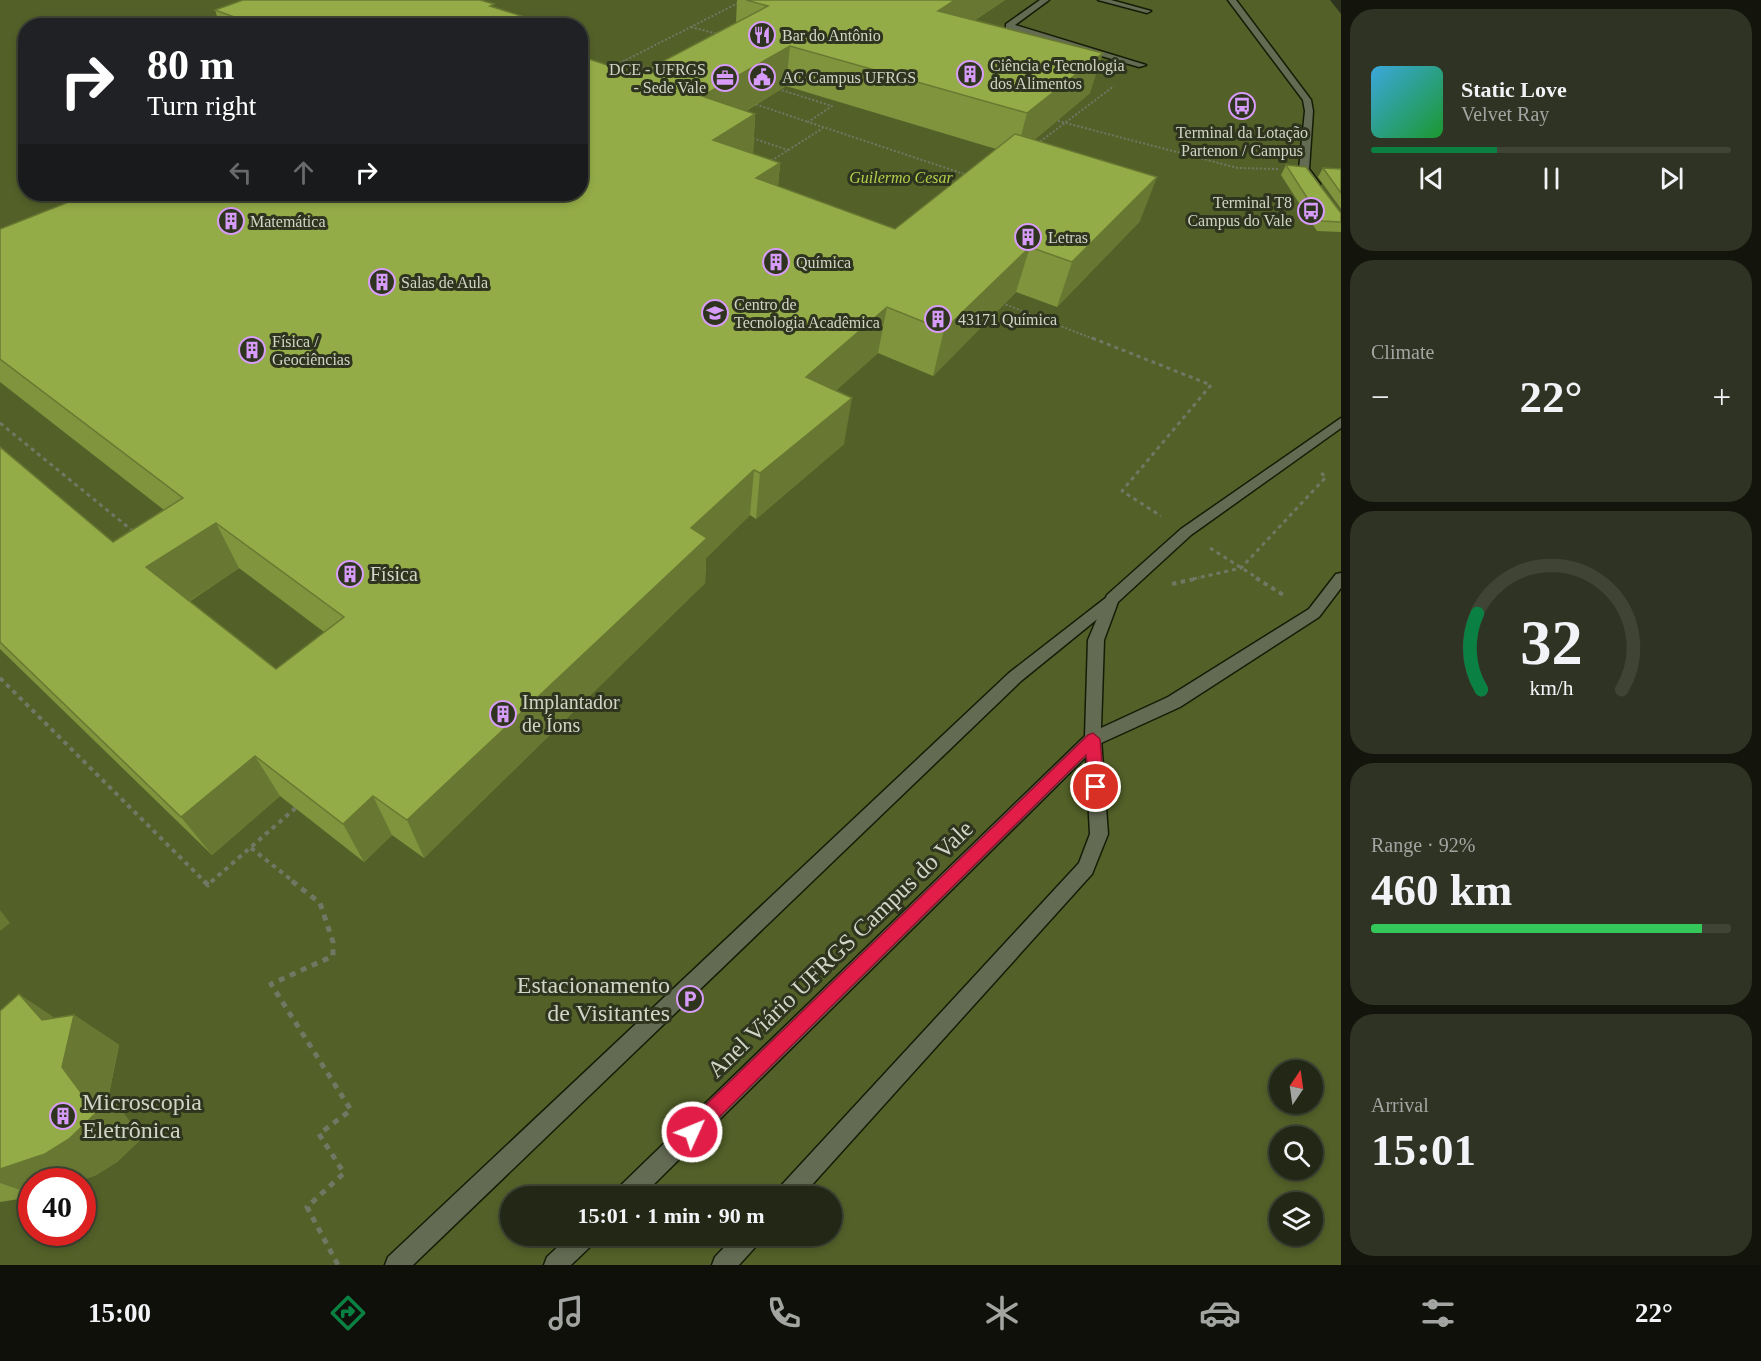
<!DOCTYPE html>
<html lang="en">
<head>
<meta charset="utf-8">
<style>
  :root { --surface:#222716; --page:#2e3323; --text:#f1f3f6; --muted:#a2a5a1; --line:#3f4435; --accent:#0b8043 }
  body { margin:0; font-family:"Times New Roman",serif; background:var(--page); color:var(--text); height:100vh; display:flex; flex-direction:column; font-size:22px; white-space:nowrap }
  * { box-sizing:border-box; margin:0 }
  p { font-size:20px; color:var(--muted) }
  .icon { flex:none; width:33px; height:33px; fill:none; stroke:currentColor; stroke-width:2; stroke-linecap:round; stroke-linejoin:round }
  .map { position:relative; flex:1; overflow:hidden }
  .panel { display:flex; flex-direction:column; gap:9px; padding:9px; background:#13150c; width:420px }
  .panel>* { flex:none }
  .banner { position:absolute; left:18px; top:18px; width:570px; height:183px; border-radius:24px; box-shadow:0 3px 9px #0003,0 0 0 2px var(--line); background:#202124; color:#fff; overflow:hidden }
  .needle { width:39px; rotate:13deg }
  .buttons { position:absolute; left:1269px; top:1060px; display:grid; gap:12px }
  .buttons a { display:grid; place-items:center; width:54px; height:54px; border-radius:50%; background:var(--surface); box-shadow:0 3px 9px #0003,0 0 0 2px var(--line); font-size:30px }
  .speed { position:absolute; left:18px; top:1168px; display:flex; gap:12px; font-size:30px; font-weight:700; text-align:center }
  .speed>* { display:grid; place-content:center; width:78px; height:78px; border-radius:50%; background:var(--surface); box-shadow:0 3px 9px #0003,0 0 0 2px var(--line); line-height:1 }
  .speed .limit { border:9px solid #d22; background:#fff; color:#111 }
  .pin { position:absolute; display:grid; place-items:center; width:51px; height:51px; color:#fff; margin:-26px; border:3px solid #fff; border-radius:50%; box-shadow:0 2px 6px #0007 }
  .me { position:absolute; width:66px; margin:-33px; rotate:46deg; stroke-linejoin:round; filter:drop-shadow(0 0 4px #0008) }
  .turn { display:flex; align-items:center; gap:21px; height:126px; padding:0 30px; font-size:27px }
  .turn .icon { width:78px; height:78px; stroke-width:2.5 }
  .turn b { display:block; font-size:42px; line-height:51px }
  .lanes { display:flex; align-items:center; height:57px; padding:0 30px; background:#0003; justify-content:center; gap:30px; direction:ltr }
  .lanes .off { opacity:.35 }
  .big { font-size:45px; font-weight:700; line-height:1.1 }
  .panel .widget { flex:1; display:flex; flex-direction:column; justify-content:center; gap:9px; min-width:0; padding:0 21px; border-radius:24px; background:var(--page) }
  .panel .dial { align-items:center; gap:0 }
  .dial svg { height:156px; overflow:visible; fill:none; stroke:var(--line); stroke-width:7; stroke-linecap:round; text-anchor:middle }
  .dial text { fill:var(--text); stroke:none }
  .song { display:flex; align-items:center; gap:18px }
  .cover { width:72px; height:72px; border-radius:9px; background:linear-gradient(135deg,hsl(200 70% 55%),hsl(130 70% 35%)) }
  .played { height:6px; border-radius:3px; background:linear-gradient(90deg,var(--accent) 35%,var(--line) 35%) }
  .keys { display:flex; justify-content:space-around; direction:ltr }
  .heat { display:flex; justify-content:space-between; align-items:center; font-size:33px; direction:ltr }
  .charge { height:9px; border-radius:4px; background:linear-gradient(90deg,#34c759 92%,var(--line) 0) }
  .trip { position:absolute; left:500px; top:1186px; width:342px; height:60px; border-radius:30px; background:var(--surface); box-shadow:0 3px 9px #0003,0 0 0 2px var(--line); font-weight:700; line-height:60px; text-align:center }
  .tabs { display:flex; height:96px; justify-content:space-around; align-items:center; background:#0e1009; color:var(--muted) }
  .tabs .icon { width:42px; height:42px }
  .tabs .on { color:var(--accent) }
  .tabs b { font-size:27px; color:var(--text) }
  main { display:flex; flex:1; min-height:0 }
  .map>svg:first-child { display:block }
  .green { fill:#536028; fill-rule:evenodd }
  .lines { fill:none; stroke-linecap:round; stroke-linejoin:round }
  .service-casing { stroke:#161b06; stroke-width:3 }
  .minor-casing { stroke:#161b06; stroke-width:3 }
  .tertiary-casing { stroke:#161b06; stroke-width:3 }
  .path-far3 { stroke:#727764; stroke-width:2; stroke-dasharray:2 2; stroke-linecap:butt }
  .path-far2 { stroke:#727764; stroke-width:3; stroke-dasharray:4 4; stroke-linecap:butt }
  .path-far1 { stroke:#727764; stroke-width:4; stroke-dasharray:4.5 4.5; stroke-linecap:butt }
  .path { stroke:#727764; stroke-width:5; stroke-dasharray:6 6; stroke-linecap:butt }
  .service { fill:#646b53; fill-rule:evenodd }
  .minor { fill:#646b53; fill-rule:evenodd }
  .tertiary { fill:#646b53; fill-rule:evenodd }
  .wall { fill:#7f943d; fill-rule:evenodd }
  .shaded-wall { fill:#687832 }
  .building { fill:#94ac47; stroke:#687832; stroke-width:1.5; fill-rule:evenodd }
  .route { fill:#e11d48; stroke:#92132f; stroke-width:1.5 }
  .labels { text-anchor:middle; stroke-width:6; stroke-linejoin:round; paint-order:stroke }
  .far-poi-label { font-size:16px; fill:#d1d5c7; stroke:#2e341e; text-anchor:start }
  .far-park-label { font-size:16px; font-style:italic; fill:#b3d04c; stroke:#2e341e }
  .poi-label { font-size:20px; fill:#d1d5c7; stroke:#2e341e; text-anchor:start }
  .near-street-label { font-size:24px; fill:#d1d5c7; stroke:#2e341e }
  .near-poi-label { font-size:24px; fill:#d1d5c7; stroke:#2e341e; text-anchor:end }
</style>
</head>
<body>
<main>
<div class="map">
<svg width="1341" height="1265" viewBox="0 0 1341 1265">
  <rect width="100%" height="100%" fill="#2e341e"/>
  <path class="green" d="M0,0H1330L1341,14V1265H0ZM26,26H580V194H26ZM1280,1071H1312V1104H1280ZM1280,1137H1312V1170H1280ZM32,1182H82V1233H32ZM510,1197H831V1236H510ZM1280,1203H1312V1236H1280Z"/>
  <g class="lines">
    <defs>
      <g id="service">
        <polygon points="1040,0 1049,0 1015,25 1146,65 1139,67 1006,28 1006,24"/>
        <polygon points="1098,0 1111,0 1151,11 1147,13"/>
        <polygon points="1112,593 1117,595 1119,599 1117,603 1021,681 413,1265 385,1265 388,1257 1009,673"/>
      </g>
      <g id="minor">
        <polygon points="1093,732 1099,734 1101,739 1108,834 1092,874 801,1197 775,1197 778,1189 1079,863 1090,834 1085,739 1087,734"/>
        <polygon points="735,1236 761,1236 758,1244 739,1265 712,1265 715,1257"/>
      </g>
      <g id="tertiary">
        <polygon points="1228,0 1236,0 1311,100 1313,111 1309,169 1320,184 1318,186 1312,186 1299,169 1305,111 1303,100"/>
        <polygon points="1341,418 1341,428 1191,535 1118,602 1104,640 1101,728 1168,697 1309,609 1336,574 1341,573 1341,588 1319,617 1180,707 1099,744 641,1197 614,1197 617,1189 1085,736 1088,640 1107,595 1181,529"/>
        <polygon points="569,1236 596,1236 593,1244 571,1265 544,1265 547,1257"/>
      </g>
    </defs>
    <use href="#service" class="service-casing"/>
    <use href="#minor" class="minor-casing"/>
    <use href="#tertiary" class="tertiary-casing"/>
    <g class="path-far3">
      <polyline points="691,27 718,34"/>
      <polyline points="624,61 651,70"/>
      <polyline points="608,69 744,0"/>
      <polyline points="778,89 832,106 808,122 967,175"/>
      <polyline points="752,103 808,122"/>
      <polyline points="1054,120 1238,168 1278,169"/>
      <polyline points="749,137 788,150"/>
      <polyline points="1037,144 1114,86"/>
      <polyline points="768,163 823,128"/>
      <polyline points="1002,303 1096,340"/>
    </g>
    <g class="path-far2">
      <polyline points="1092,338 1211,385 1122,491 1161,516"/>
      <polyline points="0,423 134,532"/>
      <polyline points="1210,548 1259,579"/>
      <polyline points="1193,579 1241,568 1326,477 1320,472"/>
    </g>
    <g class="path-far1">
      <polyline points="1256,578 1285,596"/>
      <polyline points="1172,584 1199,578"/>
      <polyline points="0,678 205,882"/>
      <polyline points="251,848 294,882"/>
      <polyline points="211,882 299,805"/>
    </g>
    <g class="path">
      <polyline points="204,881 208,885 213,881"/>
      <polyline points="292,881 320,903 333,942 333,956 271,984 351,1110 319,1134 344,1173 307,1207 338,1265"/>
    </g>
    <use href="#service" class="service"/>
    <use href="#minor" class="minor"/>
    <use href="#tertiary" class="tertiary"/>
  </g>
  <g class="wall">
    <path d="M737,0H1005L975,20L1090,93L1034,140L1140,221L1057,307L1016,292L933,376L878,353L836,390L844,444L756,519L750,515L706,558L705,583L424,858L392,835L364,862L280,796L212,855L0,649V447L113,542L164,510L0,382V229L637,75L736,23ZM786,86L996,149L895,229L778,186L780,163L753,154L755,114L746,111ZM239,568L324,632L276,669L189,602Z"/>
    <polygon points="494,7 552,26 220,26 215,10"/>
    <polygon points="1286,165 1341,213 1341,232 1317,231 1281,175"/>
    <polygon points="1323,168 1341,169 1341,209 1318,177"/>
    <polygon points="0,1011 55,1018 74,1015 119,1045 109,1094 142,1138 117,1162 96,1175 77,1182 32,1182 32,1197 0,1202"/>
  </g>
  <g class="shaded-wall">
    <polygon points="955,0 1005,0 931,49 938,11"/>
    <polygon points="335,17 337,26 313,26"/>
    <polygon points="790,46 786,86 701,138 702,96"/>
    <polygon points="1103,53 1090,93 1016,155 1027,113"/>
    <polygon points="755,114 753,156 713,140"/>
    <polygon points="780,163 776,206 756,178"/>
    <polygon points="1157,177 1140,221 1057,307 1072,262"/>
    <polygon points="1030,247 1016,292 933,376 944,330"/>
    <polygon points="887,307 878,353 800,423 806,377"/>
    <polygon points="852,398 844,444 756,519 760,473"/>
    <polygon points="754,470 750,515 706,558 705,583 424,858 407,820 691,528"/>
    <polygon points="216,523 239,568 173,612 146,567"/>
    <polygon points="255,756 280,796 212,855 181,817"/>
    <polygon points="373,796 392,835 364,862 343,824"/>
    <polygon points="0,910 10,923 0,931"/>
    <polygon points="19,994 67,1026 74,1015 119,1045 109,1094 142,1138 117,1162 96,1175 77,1182 32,1182 32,1194 0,1183 0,1169 62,1067 42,1020"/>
  </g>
  <g class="building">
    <polygon points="243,0 480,0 494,4 490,6 552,26 360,26 335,17 313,26 250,26 254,24 215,10"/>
    <path d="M746,0H955L938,11L1103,53L1027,113L790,46L702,96L755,114L713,140L780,163L756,178L895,229L1015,134L1157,177L1072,262L1030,247L944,330L887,307L806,377L852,398L760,473L754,470L691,528L707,538L407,820L373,796L343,824L255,756L181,817L0,642V447L113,542L183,498L0,359V229L89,194H580V56L637,75L768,6ZM216,523L344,617L276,669L146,567Z"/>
    <polygon points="1286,165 1306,167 1341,213 1341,222 1322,221"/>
    <polygon points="1323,168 1341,169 1341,193"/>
    <polygon points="19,994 42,1020 74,1015 62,1067 96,1113 69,1139 45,1154 0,1169 0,1011"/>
  </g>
  <polygon class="route" points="1093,733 1100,739 1104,787 1102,792 1091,792 1086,755 698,1138 692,1141 685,1138 682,1132 685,1125 1088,735"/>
  <defs>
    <symbol id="restaurant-ring" viewBox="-11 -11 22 22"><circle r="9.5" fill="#2e341e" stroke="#d79bf9" stroke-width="1.5"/><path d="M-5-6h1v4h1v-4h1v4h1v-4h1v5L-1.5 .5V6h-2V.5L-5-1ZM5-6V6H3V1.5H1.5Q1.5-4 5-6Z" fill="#d79bf9"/></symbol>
    <symbol id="building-ring" viewBox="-11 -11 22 22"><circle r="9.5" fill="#2e341e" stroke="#d79bf9" stroke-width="1.5"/><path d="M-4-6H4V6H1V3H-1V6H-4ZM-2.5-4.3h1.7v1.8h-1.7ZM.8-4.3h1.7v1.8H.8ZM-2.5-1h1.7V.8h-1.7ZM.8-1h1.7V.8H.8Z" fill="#d79bf9"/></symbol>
    <symbol id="civic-ring" viewBox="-11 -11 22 22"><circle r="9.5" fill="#2e341e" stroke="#d79bf9" stroke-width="1.5"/><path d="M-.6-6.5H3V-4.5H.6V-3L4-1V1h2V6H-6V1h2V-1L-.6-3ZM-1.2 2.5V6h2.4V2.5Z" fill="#d79bf9"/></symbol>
    <symbol id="office-ring" viewBox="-11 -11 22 22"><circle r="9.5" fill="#2e341e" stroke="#d79bf9" stroke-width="1.5"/><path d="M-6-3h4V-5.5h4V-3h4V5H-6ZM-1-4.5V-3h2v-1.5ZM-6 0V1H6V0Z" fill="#d79bf9"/></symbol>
    <symbol id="bus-ring" viewBox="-11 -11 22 22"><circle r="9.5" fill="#2e341e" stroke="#d79bf9" stroke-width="1.5"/><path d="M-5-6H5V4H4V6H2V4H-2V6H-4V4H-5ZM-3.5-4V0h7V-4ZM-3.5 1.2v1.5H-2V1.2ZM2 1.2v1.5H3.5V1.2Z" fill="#d79bf9"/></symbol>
    <symbol id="university-ring" viewBox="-11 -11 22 22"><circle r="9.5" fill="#2e341e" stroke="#d79bf9" stroke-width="1.5"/><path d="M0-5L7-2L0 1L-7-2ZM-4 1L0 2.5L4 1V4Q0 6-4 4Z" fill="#d79bf9"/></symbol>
    <symbol id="parking-ring" viewBox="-11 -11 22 22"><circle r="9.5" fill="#2e341e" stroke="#d79bf9" stroke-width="1.5"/><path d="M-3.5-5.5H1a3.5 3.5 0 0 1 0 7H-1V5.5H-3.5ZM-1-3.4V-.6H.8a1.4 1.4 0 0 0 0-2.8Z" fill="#d79bf9"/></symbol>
  </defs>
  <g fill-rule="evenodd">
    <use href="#restaurant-ring" x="747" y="20" width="30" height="30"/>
    <use href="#building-ring" x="955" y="59" width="30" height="30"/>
    <use href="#civic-ring" x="747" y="62" width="30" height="30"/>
    <use href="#office-ring" x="710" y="63" width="30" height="30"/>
    <use href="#bus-ring" x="1227" y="91" width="30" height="30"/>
    <use href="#bus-ring" x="1296" y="196" width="30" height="30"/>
    <use href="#building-ring" x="216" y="206" width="30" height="30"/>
    <use href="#building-ring" x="1013" y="222" width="30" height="30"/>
    <use href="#building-ring" x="761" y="247" width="30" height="30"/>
    <use href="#building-ring" x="367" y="267" width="30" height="30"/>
    <use href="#university-ring" x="700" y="298" width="30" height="30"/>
    <use href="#building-ring" x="923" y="304" width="30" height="30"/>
    <use href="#building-ring" x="237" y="335" width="30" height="30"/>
    <use href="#building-ring" x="335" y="559" width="30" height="30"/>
    <use href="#building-ring" x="488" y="699" width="30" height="30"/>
    <use href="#parking-ring" x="675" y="984" width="30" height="30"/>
    <use href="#building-ring" x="48" y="1101" width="30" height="30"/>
  </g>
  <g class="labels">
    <g class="far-poi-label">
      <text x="782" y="41">Bar do Antônio</text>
      <text x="990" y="71">Ciência e Tecnologia<tspan x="990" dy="18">dos Alimentos</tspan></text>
      <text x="706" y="75" text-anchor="end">DCE - UFRGS<tspan x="706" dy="18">- Sede Vale</tspan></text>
      <text x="782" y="83">AC Campus UFRGS</text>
      <text x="1242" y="138" text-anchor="middle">Terminal da Lotação<tspan x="1242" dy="18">Partenon / Campus</tspan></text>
      <text x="1292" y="208" text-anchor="end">Terminal T8<tspan x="1292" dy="18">Campus do Vale</tspan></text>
      <text x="250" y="227">Matemática</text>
      <text x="1048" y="243">Letras</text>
      <text x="796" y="268">Química</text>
      <text x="401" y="288">Salas de Aula</text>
      <text x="734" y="310">Centro de<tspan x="734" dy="18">Tecnologia Acadêmica</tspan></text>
      <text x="958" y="325">43171 Química</text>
      <text x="272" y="347">Física /<tspan x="272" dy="18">Geociências</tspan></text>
    </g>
    <g class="far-park-label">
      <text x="901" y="183">Guilermo Cesar</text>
    </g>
    <g class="poi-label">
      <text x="370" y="581">Física</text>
      <text x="522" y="709">Implantador<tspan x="522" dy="23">de Íons</tspan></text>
    </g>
    <g class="near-street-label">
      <text transform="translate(840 949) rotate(-44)" y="8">Anel Viário UFRGS Campus do Vale</text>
    </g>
    <g class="near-poi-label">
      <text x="670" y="993">Estacionamento<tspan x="670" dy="28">de Visitantes</tspan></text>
      <text x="82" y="1110" text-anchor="start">Microscopia<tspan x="82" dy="28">Eletrônica</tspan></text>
    </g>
  </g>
</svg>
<div class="buttons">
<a><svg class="needle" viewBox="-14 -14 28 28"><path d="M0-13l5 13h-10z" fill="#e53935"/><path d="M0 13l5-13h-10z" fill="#a2a5a1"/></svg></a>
<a><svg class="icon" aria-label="search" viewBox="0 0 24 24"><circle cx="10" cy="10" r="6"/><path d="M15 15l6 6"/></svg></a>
<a><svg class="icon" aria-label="layers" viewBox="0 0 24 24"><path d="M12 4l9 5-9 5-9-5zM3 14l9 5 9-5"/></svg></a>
</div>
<div class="speed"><div class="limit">40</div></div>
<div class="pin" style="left:1096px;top:787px;background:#d93025"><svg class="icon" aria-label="arrive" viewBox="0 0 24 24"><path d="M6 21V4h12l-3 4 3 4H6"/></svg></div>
<svg class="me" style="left:692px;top:1132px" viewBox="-20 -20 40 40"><circle r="17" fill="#e11d48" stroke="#fff" stroke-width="3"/><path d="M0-11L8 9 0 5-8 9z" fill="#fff"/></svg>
<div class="trip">15:01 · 1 min · 90 m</div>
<div class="banner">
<div class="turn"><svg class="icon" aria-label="right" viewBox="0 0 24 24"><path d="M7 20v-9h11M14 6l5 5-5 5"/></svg><div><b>80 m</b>Turn right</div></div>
<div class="lanes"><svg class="icon off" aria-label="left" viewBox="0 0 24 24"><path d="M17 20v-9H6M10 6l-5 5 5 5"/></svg><svg class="icon off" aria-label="ahead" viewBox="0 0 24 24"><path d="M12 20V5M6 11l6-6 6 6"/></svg><svg class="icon" aria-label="right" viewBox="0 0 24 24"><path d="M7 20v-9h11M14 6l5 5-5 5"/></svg></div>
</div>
</div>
<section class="panel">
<div class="widget">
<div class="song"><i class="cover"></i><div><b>Static Love</b><p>Velvet Ray</p></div></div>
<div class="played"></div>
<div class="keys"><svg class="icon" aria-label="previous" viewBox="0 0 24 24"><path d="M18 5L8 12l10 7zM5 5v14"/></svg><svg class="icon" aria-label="pause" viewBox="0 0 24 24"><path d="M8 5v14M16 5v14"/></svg><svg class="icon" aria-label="next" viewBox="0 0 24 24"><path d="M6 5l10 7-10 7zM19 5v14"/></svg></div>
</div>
<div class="widget"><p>Climate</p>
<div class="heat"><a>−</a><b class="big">22°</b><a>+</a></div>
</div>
<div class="widget dial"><svg viewBox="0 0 100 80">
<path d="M14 69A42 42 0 1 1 86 69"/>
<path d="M14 69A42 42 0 0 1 12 30" stroke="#0b8043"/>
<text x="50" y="56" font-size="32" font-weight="700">32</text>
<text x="50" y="72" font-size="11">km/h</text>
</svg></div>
<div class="widget"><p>Range · 92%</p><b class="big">460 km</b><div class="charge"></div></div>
<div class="widget"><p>Arrival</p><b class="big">15:01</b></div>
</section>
</main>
<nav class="tabs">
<b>15:00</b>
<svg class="icon on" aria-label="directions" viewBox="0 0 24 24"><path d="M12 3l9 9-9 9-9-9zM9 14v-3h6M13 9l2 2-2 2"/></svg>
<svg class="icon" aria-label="music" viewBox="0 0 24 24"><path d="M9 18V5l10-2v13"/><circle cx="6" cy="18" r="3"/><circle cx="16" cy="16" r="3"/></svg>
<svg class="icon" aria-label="phone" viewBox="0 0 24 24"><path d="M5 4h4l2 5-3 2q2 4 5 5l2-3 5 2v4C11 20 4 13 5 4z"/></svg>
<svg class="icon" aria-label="climate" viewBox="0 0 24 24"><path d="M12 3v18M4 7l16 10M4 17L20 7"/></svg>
<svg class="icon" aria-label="car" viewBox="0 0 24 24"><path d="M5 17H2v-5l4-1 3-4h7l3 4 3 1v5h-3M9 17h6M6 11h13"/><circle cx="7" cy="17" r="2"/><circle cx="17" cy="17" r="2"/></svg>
<svg class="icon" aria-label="filters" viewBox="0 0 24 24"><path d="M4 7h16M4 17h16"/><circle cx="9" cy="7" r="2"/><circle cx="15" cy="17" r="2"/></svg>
<b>22°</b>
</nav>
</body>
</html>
